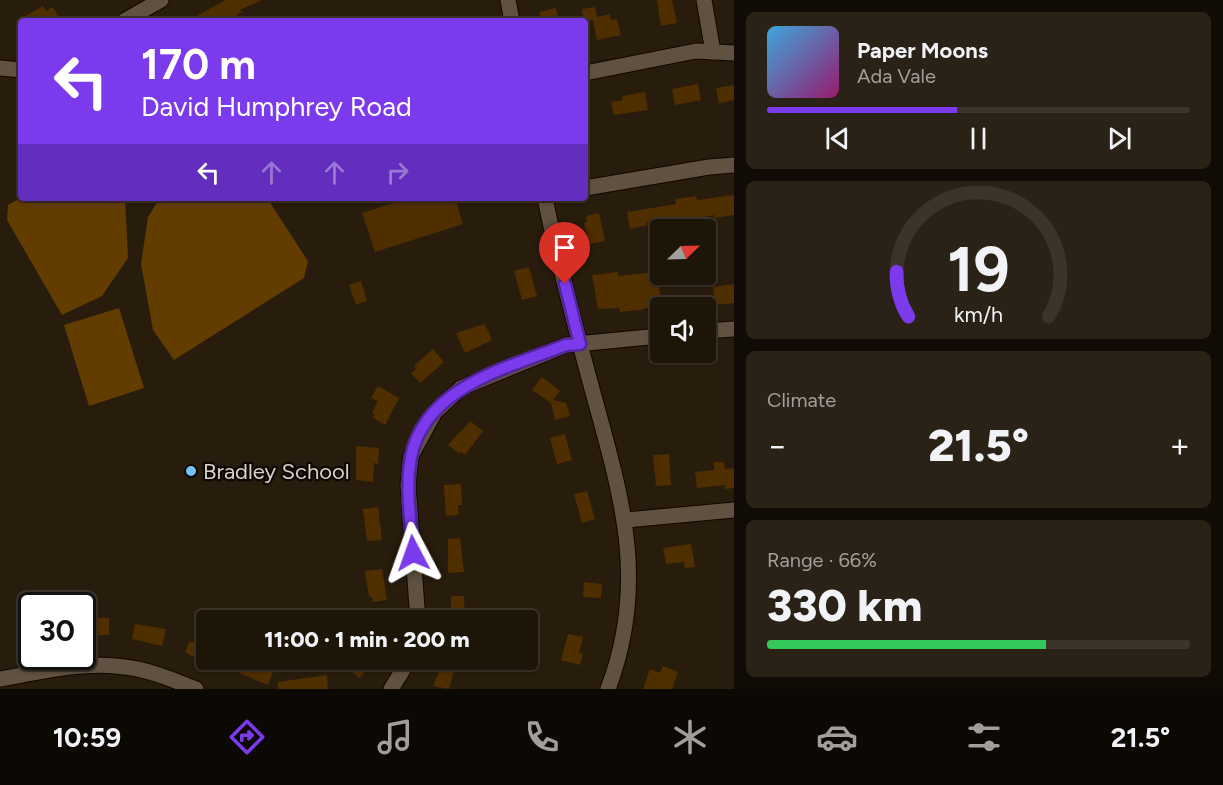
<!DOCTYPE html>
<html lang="en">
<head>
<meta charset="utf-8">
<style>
  :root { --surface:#1e1509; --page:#2b2217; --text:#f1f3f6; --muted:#a19f9c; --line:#3c342a; --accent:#7c3aed }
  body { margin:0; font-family:Figtree,sans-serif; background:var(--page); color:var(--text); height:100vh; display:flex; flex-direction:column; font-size:22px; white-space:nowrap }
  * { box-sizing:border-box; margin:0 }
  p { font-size:20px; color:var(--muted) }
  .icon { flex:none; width:33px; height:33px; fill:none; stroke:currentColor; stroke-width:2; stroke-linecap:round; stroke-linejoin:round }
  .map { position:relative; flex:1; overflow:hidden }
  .panel { display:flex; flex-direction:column; gap:12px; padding:12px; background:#100c05; width:489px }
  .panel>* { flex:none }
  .hud { position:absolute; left:18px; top:18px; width:570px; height:183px; border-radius:6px; box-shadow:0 2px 4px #0004,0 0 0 2px var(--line); background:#7c3aed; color:#fff; overflow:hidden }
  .needle { width:39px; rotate:67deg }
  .fabs { position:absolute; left:650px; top:219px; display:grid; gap:12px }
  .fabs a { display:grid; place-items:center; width:66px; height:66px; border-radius:6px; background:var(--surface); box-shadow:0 2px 4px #0004,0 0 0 2px var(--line); font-size:30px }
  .speed { position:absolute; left:18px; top:592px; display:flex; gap:12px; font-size:30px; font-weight:700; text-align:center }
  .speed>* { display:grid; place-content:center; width:78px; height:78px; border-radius:50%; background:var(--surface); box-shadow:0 2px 4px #0004,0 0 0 2px var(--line); line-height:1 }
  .speed .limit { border:3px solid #111; border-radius:9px; background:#fff; color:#111 }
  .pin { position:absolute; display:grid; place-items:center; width:51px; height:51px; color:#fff; margin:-62px -26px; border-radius:50% 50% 50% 0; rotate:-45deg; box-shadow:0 0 6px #0007 }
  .pin .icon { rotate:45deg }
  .me { position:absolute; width:66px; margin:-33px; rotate:356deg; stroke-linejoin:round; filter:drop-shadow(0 0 4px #0008) }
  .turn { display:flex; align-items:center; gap:21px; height:126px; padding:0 24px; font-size:27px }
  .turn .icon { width:78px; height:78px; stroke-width:2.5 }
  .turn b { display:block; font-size:42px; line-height:51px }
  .lanes { display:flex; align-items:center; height:57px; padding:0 24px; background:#0003; justify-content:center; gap:30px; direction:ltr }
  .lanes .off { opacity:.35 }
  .big { font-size:45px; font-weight:800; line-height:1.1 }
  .panel .tile { flex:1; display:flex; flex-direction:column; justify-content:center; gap:9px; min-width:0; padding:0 21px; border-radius:9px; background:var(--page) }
  .panel .dial { align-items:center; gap:0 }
  .dial svg { height:156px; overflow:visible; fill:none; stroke:var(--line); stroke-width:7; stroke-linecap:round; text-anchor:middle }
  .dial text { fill:var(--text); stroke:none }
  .song { display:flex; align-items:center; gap:18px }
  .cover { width:72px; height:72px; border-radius:9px; background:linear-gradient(135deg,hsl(200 70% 55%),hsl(320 70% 35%)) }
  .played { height:6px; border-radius:3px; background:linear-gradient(90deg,var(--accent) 45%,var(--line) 45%) }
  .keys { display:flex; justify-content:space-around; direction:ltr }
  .heat { display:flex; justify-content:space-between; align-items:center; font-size:33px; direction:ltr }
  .charge { height:9px; border-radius:4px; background:linear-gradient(90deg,#34c759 66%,var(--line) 0) }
  .trip { position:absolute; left:196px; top:610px; width:342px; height:60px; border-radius:6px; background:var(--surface); box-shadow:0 2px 4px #0004,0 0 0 2px var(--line); font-weight:800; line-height:60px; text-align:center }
  .dock { display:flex; height:96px; justify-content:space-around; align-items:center; background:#0c0804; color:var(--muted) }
  .dock .icon { width:42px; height:42px }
  .dock .active { color:var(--accent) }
  .dock b { font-size:27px; color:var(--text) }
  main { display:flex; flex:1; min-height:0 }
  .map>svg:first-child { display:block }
  .green { fill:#633c00 }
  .building { fill:#4f2e00 }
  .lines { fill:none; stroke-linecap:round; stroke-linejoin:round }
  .minor-casing { stroke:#110600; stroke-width:17 }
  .minor { stroke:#605140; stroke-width:15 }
  .route-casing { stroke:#51269a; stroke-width:15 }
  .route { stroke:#7c3aed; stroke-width:10 }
  .poi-dot { fill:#75c0f6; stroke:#0d0703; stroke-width:2 }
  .labels { text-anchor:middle; stroke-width:4.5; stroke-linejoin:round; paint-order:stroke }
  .poi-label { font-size:22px; fill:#dad1c7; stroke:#0d0703; text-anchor:start }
</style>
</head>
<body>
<main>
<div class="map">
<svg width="734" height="689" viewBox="0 0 734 689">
  <rect width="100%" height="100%" fill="#281c0c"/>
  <g class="green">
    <polygon points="21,198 125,198 128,258 102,296 62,315 7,220 8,205"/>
    <polygon points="160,198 267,198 308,261 304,278 174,360 153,330 141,264 148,217"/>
    <polygon points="119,308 144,388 89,406 64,325"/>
  </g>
  <g class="building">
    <polygon points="226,0 262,0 240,10 242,12 237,15 239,21 187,21"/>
    <polygon points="657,0 672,0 677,23 661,26"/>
    <polygon points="43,6 46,11 53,7 61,21 16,21"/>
    <polygon points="595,7 597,17 610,14 611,20 617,19 621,35 597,40 593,20 584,21 582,9"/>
    <polygon points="556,8 559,21 541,21 539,12"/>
    <polygon points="698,84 701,100 675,105 672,89"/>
    <polygon points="734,85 734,100 719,103 716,88"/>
    <polygon points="645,92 648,110 614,115 611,102 623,100 622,96"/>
    <polygon points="734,195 734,215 714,218 714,215 674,223 672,217 647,222 647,225 630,229 627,212 676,204 675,199 696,196 697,200"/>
    <polygon points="408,198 455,198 463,224 375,252 362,213"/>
    <polygon points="599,213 605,241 589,244 584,223 587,222 586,216"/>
    <polygon points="529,267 537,296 522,300 514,271"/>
    <polygon points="618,272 618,276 657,272 661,300 650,302 651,307 640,310 620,312 619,308 598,309 592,275"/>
    <polygon points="361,281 367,301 356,305 349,285"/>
    <polygon points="734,284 734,303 715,305 713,287"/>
    <polygon points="485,324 492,340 465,353 456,333"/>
    <polygon points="433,349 444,362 420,383 411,373 416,369 414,366"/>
    <polygon points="542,377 560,391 553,400 566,403 570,416 555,420 551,403 532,390"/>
    <polygon points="378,386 399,398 385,425 373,418 375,414 372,413 378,401 371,398"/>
    <polygon points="470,421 483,431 465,455 461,452 460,454 448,445"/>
    <polygon points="565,434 572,460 557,464 550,438"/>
    <polygon points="356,446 379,448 378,464 374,463 373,482 356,480"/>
    <polygon points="669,454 671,485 656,486 653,455"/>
    <polygon points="714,462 724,462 725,469 734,468 734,488 725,489 725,485 697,488 695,472 714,470"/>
    <polygon points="461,484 462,505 458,505 459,515 446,516 444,485"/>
    <polygon points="587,491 595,519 582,523 574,494"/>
    <polygon points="378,507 382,540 367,541 363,509"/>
    <polygon points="460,538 464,572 448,573 448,539"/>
    <polygon points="691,544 695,567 685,568 684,562 666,564 663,548"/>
    <polygon points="382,569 387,600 373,602 372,597 369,597 365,571"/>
    <polygon points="584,582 602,584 601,598 583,597"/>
    <polygon points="451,596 464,596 465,621 451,621"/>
    <rect x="82" y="618" width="27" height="17"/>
    <polygon points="135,624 166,629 162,646 132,639"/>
    <polygon points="32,629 32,658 26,658 22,631"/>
    <polygon points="568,634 583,637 579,653 583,654 580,665 561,660"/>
    <polygon points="190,641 207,648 207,665 185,652"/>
    <polygon points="245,660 275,667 268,685 239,673"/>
    <polygon points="347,660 376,660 359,678 349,669 353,666"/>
    <polygon points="444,660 457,660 449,689 433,686"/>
    <polygon points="663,666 678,672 672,689 643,689 650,669 660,673"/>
    <polygon points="327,675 328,689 278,689 278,682"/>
  </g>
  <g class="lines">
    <defs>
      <g id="minor">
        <polyline points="508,0 512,21"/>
        <polyline points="704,0 713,52"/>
        <polyline points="124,21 161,0"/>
        <polyline points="0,68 21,70"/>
        <polyline points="585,73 696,51 734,53"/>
        <polyline points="585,188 709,167 734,165"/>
        <path d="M545,198C558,262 575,326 592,389C621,495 649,581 608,689"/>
        <polyline points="705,331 734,329"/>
        <polyline points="626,520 734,510"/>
        <polyline points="418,621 408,485 411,456 435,412 461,388 566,345 660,336"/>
        <path d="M0,679C40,672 84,661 125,667C150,670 173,680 196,689"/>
        <polyline points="391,689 409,660"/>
      </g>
    </defs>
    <use href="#minor" class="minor-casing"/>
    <use href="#minor" class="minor"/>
  </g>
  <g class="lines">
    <defs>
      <path id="route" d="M413,553C411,521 405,489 411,457C425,386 510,367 566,345L580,344L565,284"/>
    </defs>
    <use href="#route" class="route-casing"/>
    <use href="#route" class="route"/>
  </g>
  <circle class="poi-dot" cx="191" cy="471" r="6"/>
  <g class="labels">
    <g class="poi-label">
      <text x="203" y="479">Bradley School</text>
    </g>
  </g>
</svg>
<div class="fabs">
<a><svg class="needle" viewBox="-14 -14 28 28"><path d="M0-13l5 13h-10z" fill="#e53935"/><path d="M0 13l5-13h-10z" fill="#a19f9c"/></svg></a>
<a><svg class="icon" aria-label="sound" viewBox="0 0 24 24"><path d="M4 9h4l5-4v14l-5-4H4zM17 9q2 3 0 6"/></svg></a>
</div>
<div class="speed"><div class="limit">30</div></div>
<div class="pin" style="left:565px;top:284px;background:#d93025"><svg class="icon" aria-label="arrive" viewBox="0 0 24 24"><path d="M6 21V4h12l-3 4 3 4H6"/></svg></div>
<svg class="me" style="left:413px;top:553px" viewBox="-20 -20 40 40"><path d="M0-17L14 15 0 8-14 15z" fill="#7c3aed" stroke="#fff" stroke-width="4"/></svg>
<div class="trip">11:00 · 1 min · 200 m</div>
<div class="hud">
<div class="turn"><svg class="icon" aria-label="left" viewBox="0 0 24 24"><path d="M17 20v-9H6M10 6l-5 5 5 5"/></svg><div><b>170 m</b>David Humphrey Road</div></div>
<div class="lanes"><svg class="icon" aria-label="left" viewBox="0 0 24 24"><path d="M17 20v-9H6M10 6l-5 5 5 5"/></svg><svg class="icon off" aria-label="ahead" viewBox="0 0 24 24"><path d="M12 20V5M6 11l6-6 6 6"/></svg><svg class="icon off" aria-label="ahead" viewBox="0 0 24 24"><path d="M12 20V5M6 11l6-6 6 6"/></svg><svg class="icon off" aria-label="right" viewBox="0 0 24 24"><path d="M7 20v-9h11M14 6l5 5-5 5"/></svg></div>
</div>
</div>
<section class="panel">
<div class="tile">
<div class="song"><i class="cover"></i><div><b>Paper Moons</b><p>Ada Vale</p></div></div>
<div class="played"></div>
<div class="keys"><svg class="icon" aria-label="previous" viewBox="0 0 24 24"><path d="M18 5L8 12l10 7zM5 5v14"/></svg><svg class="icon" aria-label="pause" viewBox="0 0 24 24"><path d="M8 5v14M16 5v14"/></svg><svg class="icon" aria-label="next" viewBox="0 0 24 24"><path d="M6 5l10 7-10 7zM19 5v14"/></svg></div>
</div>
<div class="tile dial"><svg viewBox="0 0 100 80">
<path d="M14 69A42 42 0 1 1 86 69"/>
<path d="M14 69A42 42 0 0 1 8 46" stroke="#7c3aed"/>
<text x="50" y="56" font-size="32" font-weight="700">19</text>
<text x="50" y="72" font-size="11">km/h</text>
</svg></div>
<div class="tile"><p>Climate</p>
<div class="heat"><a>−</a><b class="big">21.5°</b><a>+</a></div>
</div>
<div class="tile"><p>Range · 66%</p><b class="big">330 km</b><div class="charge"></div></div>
</section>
</main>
<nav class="dock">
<b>10:59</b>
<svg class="icon active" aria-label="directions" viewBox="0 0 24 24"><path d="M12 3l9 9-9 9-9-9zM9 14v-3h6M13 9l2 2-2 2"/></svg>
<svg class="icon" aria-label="music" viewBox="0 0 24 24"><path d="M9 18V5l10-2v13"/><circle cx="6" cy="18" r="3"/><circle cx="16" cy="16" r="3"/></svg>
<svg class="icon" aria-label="phone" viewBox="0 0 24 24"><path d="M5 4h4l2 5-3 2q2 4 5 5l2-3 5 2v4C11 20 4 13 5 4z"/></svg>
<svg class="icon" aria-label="climate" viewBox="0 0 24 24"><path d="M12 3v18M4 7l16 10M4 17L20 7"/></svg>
<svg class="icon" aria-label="car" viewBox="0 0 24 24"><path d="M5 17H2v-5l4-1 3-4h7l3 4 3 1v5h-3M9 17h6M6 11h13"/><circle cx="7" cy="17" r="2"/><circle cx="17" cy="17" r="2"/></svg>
<svg class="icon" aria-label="filters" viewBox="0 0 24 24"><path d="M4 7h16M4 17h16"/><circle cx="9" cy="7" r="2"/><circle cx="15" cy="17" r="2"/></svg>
<b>21.5°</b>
</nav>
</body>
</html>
